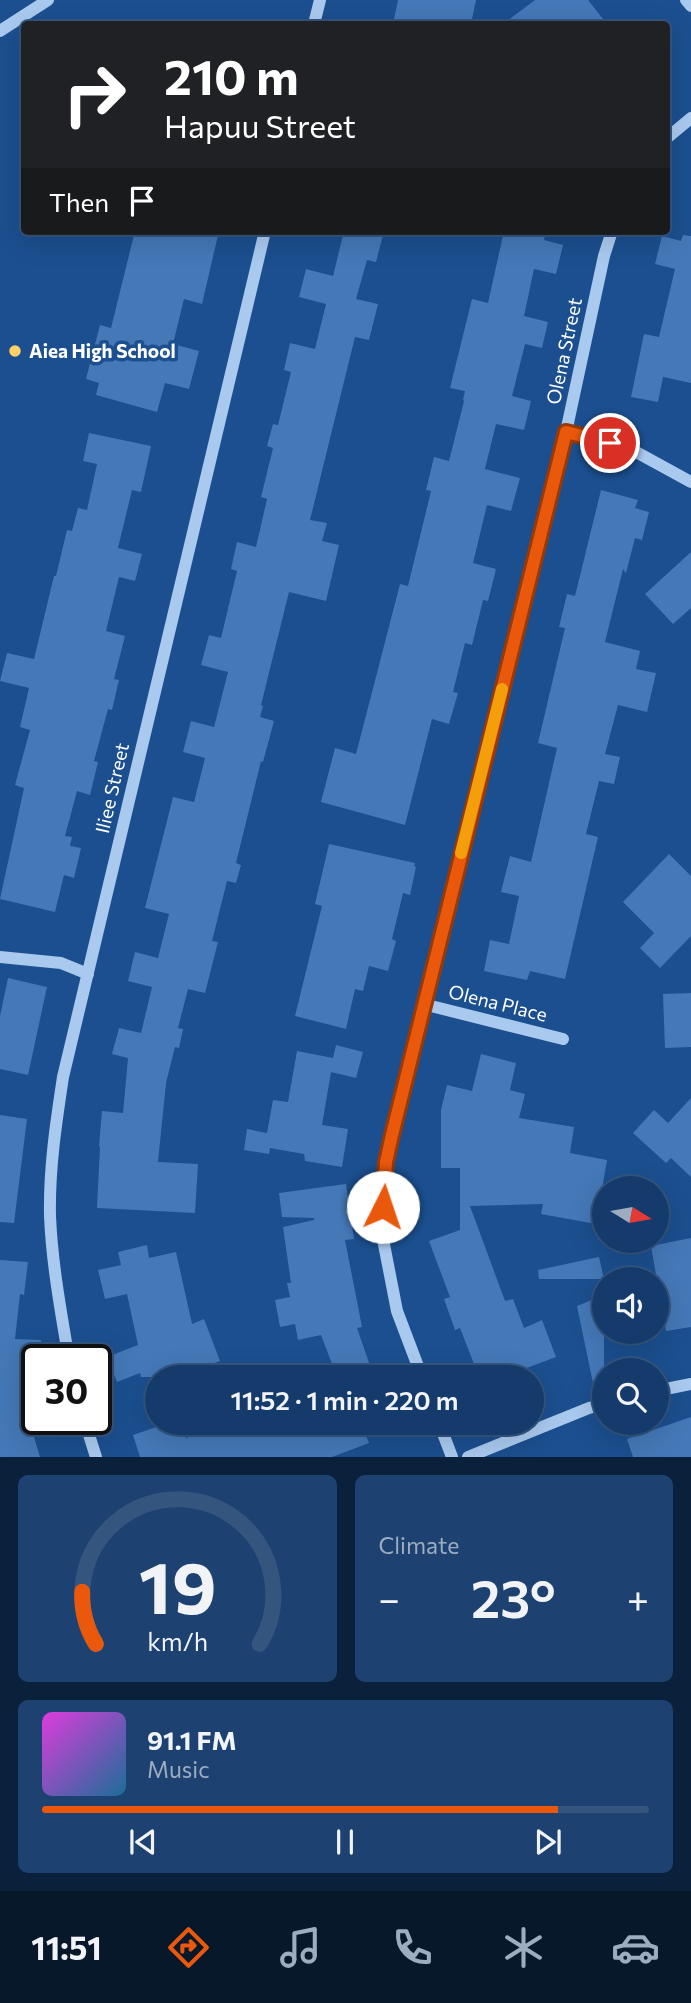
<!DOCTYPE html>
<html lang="en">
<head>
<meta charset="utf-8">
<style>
  :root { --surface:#143b6b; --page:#1d4271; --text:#f1f3f6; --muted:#9dadc1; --line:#33557e; --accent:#ea580c }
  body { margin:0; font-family:Commissioner,sans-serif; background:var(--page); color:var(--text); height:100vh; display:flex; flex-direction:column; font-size:26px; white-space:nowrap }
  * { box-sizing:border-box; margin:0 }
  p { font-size:23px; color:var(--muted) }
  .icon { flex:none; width:38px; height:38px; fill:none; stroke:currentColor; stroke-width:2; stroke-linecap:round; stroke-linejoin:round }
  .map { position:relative; height:1457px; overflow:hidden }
  .side { display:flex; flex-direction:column; gap:18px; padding:18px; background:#0b203b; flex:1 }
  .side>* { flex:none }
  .hud { position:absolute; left:21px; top:21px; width:649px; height:214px; border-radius:7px; box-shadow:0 7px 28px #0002,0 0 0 2px var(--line); background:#202124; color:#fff; overflow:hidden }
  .needle { width:46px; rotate:101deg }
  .tools { position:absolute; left:592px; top:1176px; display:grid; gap:14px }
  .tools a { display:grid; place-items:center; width:77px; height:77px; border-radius:50%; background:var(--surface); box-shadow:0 7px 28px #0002,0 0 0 2px var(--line); font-size:35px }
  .speed { position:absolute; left:21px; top:1344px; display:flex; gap:14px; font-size:35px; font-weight:700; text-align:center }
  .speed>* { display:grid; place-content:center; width:91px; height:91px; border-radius:50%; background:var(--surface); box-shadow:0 7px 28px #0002,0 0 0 2px var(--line); line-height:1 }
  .speed .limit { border:4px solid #111; border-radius:10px; background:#fff; color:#111 }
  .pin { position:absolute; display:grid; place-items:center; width:60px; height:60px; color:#fff; margin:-30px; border:4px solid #fff; border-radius:50%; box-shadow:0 2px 7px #0007 }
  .me { position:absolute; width:77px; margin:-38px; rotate:4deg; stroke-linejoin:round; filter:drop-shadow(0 0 5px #0008) }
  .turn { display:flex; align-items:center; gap:24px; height:147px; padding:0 28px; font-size:32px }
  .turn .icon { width:91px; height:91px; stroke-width:2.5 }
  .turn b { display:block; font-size:49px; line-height:60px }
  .then { display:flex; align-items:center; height:66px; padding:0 28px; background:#0003; gap:14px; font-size:26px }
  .big { font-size:52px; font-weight:600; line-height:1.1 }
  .side .widget { flex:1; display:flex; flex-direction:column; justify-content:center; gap:10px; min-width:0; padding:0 24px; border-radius:10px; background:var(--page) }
  .side .dial { align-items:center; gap:0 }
  .dial svg { height:182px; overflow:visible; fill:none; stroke:var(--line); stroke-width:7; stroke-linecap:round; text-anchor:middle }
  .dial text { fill:var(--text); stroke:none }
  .song { display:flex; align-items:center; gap:21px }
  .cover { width:84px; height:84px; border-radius:10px; background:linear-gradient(135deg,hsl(300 70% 55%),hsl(200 70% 35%)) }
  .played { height:7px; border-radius:4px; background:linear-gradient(90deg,var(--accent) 85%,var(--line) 85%) }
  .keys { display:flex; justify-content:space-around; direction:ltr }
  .heat { display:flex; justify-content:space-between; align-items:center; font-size:38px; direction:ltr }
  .side .tiles { flex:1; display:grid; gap:18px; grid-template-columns:1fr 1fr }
  .widget:last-child { grid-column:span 2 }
  .trip { position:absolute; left:145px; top:1365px; width:399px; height:70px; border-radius:35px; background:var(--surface); box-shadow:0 7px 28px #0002,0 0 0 2px var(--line); font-weight:600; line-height:70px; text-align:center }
  .menu { display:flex; height:112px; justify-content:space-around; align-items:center; background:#08182b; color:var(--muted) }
  .menu .icon { width:49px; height:49px }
  .menu .active { color:var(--accent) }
  .menu b { font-size:32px; color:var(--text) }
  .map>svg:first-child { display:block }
  .building { fill:#4478b7 }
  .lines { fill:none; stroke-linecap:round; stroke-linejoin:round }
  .minor { stroke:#a9c9ee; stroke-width:12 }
  .route-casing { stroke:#983908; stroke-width:18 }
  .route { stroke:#ea580c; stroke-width:12 }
  .slow { stroke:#f59e0b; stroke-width:12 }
  .poi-dot { fill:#ffd166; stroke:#1b4f8f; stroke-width:2.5 }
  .labels { text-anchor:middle; stroke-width:7; stroke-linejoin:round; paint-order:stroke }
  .poi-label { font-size:19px; font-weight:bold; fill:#fff; stroke:#1b4f8f; text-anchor:start }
  .street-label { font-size:19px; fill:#fff; stroke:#1b4f8f }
</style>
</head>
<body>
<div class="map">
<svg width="691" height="1457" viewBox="0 0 691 1457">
  <rect width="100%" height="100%" fill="#1b4f8f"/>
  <g class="building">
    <polygon points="398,0 476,0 471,24 393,24"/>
    <polygon points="535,0 588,0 607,24 503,24"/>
    <polygon points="135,231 219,231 202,304 184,299 173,344 199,351 189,389 165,383 157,412 96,395 99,383 86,379 100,325 111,328"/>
    <polygon points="344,231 384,231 376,262 367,260 356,299 378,304 369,340 355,337 310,520 327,523 322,541 339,545 326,601 289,592 261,705 263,706 260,717 274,721 263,762 261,761 236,863 241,865 236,883 227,881 212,941 218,942 205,993 188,989 178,1028 183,1029 179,1048 175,1047 166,1083 158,1162 198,1164 195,1213 97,1208 100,1147 99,1146 102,1111 123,1113 128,1058 112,1054 119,1028 141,1033 152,987 128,981 135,952 158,958 169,914 145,908 173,797 194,802 205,758 183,752 191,721 214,727 228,672 201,665 209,635 221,638 237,571 231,569 237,542 256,547 267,499 261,497 273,448 267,446 273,424 278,425 291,372 284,370 290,343 315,349 326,304 299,297 306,269 333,276"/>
    <polygon points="504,231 546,231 544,240 563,245 556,274 534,269 524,316 548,322 542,348 525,344 512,396 531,401 524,430 496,424 485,469 520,478 511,511 487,505 473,563 496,569 488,601 483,600 472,645 465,643 453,692 458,693 449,724 432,719 405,825 321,802 335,748 356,754 400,584 408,586 431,491 426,490 434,457 449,461 464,401 463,400 465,391 450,388 472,299 488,303"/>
    <polygon points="683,235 691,236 691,383 663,377 658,402 631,397 644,334 659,337 675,269 655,264 662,236 681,241"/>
    <polygon points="89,433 151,446 141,492 132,490 118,548 142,554 135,581 119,577 106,631 125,636 114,679 119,680 112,710 108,709 94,761 98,762 90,795 77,791 65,836 72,837 70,846 81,848 74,878 64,875 55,912 0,899 24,788 15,785 30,730 20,727 29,688 0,681 7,653 34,659 54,576 56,576 67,530 72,531 78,508 87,510 97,464 83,461"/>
    <polygon points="601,490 638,500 635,508 649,512 642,540 635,538 626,573 623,569 605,642 640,651 636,669 656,673 647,712 618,705 605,754 620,757 614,784 599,781 586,834 598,837 565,979 530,971 527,980 484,971 490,940 509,944 519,896 501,892 510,856 531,862 557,748 538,743 565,628 559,627 567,594 575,596"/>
    <polygon points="691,552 691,608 673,624 645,594"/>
    <polygon points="329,844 415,863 414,866 416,867 410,895 403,893 392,939 396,941 388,971 369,966 363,991 355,989 346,1029 295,1016 322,906 315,904"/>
    <polygon points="669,854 691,876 691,936 660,968 640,948 654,933 623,902"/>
    <polygon points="8,978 47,987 28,1075 0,1069 0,1016"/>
    <polygon points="691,993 691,1047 665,1048 663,994"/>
    <polygon points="336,1045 363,1052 356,1078 331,1072 322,1125 348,1129 342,1167 305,1161 304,1154 270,1148 269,1154 244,1150 247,1129 267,1133 273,1100 288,1102 297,1051 333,1058"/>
    <polygon points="481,1054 516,1063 510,1090 525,1094 519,1118 574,1127 570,1153 607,1160 596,1224 541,1214 543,1204 470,1206 505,1301 513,1299 524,1328 542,1320 556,1357 503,1377 479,1377 460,1328 455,1330 444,1299 450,1297 429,1241 460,1230 460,1168 441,1168 441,1110 447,1085 472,1091"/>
    <polygon points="691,1098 691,1177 671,1158 666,1163 633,1133 654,1110 668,1123"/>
    <polygon points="0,1115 27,1119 14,1223 0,1222"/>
    <polygon points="346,1184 354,1239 345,1240 362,1327 357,1328 374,1377 337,1377 321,1335 298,1340 295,1324 280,1327 275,1300 290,1297 287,1283 291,1283 283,1227 314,1220 314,1218 282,1217 279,1193"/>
    <polygon points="691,1238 691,1327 666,1331 651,1246"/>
    <polygon points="147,1245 149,1258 176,1252 192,1324 204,1319 220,1361 190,1372 192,1377 141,1377 140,1373 117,1382 107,1357 138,1345 127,1294 105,1299 98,1270 121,1265 118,1252"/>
    <polygon points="599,1257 604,1279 539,1279 538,1270"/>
    <polygon points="0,1260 28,1262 24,1295 20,1294 15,1339 41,1340 40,1360 37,1360 37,1417 28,1417 40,1457 0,1457"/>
    <polygon points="604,1295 604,1387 594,1388 577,1306"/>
    <polygon points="691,1417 691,1457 633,1457 627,1439"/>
    <polygon points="168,1423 181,1423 186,1438 230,1423 361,1423 369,1443 332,1457 140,1457 133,1435"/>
  </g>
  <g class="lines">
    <g class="minor">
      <polyline points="686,0 691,6"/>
      <polyline points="314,24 320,0"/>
      <polyline points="0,31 48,0"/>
      <polyline points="667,138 691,118"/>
      <polyline points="566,432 627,447 691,482"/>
      <polyline points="0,957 61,963 88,974"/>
      <polyline points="423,1004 563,1039"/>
      <path d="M69,1360C61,1312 52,1264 50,1216C49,1169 56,1123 63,1077L265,231"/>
      <polyline points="422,1377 397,1311 381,1229 386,1162 423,1004 566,432 604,256 612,231"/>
      <polyline points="656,1391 691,1384"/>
      <polyline points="84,1419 96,1457"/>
      <polyline points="439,1423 452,1457"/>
      <polyline points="468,1457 589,1408 604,1404"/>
    </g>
  </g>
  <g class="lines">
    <defs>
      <polyline id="route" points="383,1207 386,1162 392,1135 566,432 610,443"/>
    </defs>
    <use href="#route" class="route-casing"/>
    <use href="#route" class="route"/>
    <polyline class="slow" points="461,853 502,689"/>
  </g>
  <circle class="poi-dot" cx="15" cy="351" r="7"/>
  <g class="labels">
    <g class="poi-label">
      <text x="29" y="358">Aiea High School</text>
    </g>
    <g class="street-label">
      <text transform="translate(564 351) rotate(-78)" y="7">Olena Street</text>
      <text transform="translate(112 788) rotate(-77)" y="7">Iliee Street</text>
      <text transform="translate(498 1003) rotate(14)" y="7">Olena Place</text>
    </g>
  </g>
</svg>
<div class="tools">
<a><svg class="needle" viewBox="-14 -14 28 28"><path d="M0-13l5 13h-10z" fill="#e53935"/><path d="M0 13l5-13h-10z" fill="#9dadc1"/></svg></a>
<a><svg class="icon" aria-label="sound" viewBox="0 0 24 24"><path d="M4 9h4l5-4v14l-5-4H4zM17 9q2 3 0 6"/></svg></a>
<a><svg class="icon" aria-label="search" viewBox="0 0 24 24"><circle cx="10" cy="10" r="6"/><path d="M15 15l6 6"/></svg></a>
</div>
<div class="speed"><div class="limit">30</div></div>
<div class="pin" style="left:610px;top:443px;background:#d93025"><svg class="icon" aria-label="arrive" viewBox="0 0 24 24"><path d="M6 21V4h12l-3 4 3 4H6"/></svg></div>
<svg class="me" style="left:383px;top:1207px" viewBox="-20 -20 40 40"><circle r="19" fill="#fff"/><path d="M0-13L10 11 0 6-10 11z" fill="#ea580c"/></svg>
<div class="trip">11:52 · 1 min · 220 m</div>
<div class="hud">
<div class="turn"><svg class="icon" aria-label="right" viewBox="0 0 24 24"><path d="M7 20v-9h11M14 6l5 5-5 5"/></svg><div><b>210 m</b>Hapuu Street</div></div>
<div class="then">Then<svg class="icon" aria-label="arrive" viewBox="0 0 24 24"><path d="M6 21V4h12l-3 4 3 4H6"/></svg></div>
</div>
</div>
<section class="side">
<div class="tiles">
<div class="widget dial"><svg viewBox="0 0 100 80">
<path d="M14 69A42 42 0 1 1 86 69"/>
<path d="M14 69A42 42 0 0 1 8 46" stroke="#ea580c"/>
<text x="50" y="56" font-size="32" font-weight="700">19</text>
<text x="50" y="72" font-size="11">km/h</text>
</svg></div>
<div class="widget"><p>Climate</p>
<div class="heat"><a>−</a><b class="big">23°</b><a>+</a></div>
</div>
<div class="widget">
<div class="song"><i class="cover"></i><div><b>91.1 FM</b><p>Music</p></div></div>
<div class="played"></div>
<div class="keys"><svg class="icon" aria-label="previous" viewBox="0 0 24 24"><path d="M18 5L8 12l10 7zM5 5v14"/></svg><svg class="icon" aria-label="pause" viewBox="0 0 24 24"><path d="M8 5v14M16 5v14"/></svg><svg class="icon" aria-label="next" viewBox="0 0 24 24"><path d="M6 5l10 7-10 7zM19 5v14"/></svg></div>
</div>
</div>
</section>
<nav class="menu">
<b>11:51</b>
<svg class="icon active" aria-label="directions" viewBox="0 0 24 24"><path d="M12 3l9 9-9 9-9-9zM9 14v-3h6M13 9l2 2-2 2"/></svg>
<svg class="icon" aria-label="music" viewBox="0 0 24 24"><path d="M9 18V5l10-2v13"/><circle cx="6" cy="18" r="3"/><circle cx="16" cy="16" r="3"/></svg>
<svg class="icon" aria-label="phone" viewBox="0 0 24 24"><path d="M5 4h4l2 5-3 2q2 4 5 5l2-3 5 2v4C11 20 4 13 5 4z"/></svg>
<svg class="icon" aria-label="climate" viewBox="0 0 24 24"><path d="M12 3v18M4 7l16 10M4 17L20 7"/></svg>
<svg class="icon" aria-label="car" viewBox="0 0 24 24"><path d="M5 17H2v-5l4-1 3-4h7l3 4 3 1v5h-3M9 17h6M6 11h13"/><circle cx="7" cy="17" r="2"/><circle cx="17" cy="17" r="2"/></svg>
</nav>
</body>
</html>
